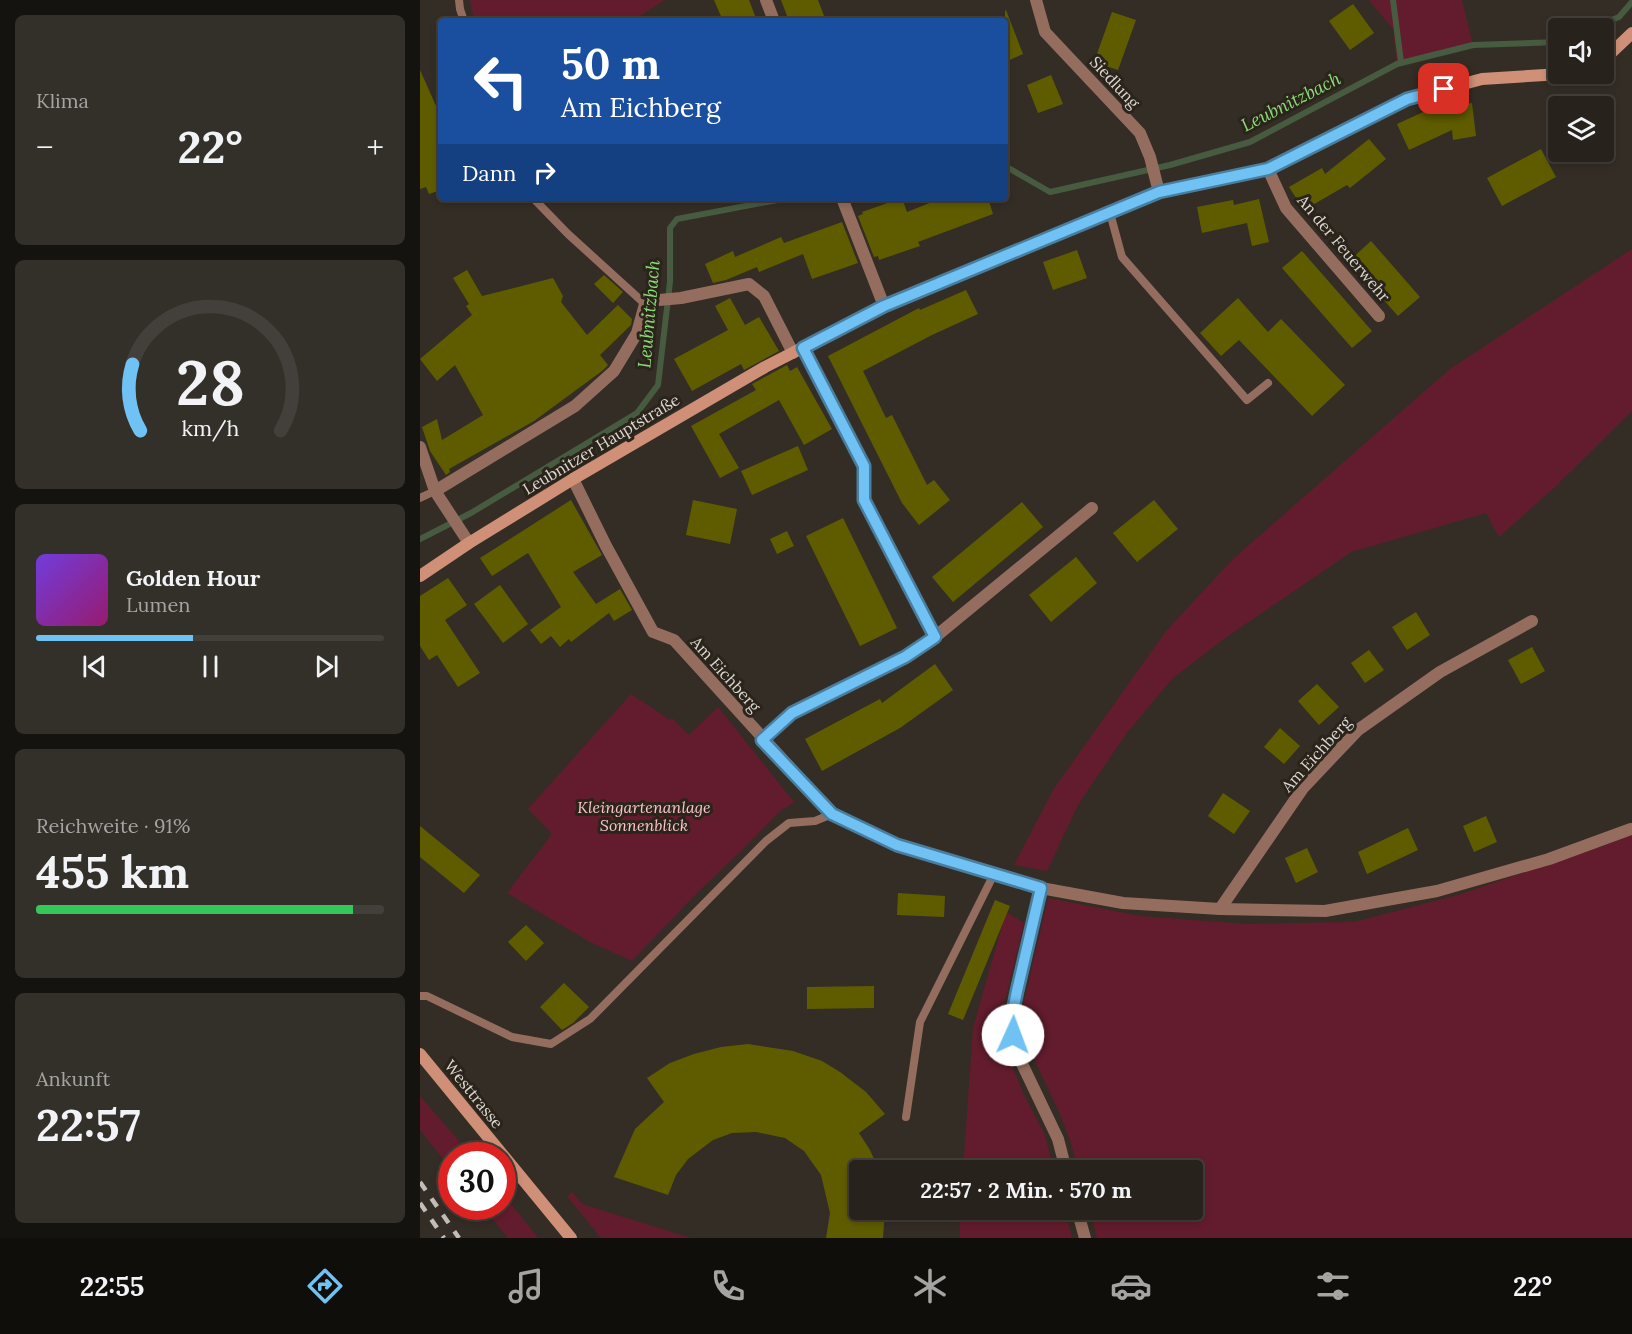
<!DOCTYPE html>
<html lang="de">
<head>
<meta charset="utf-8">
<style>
  :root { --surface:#27221c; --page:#332f29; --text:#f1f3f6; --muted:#a4a4a3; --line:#433f3b; --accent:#70c2f4 }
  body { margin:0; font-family:Lora,serif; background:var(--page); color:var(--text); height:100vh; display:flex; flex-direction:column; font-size:22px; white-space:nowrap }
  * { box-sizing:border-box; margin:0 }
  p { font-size:20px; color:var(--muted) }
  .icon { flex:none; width:33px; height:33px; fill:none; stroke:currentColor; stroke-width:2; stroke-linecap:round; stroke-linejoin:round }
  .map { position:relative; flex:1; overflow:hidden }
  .details { display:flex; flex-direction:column; gap:15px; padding:15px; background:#15130f; width:420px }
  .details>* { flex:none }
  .hud { position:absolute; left:18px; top:18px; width:570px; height:183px; border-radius:6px; box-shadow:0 3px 9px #0003,0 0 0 2px var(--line); background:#1a4fa0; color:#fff; overflow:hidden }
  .controls { position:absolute; left:1128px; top:18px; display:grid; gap:12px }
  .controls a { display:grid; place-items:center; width:66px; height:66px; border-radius:6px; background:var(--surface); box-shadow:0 3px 9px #0003,0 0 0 2px var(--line); font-size:30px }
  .speed { position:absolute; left:18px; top:1142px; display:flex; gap:12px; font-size:30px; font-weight:700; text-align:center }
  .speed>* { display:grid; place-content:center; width:78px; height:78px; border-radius:50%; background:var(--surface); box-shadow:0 3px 9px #0003,0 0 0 2px var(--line); line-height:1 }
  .speed .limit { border:9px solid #d22; background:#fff; color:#111 }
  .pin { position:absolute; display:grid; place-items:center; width:51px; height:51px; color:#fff; margin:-26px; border-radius:12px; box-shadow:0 3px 9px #0006 }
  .me { position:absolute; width:66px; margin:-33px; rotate:2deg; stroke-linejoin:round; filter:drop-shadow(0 0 4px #0008) }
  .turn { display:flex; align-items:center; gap:21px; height:126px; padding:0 24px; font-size:27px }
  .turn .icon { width:78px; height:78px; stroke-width:2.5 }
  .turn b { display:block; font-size:42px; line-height:51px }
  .then { display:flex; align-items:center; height:57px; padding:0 24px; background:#0003; gap:12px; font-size:22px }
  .big { font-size:45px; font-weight:800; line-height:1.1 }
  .details .tile { flex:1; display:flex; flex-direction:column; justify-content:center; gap:9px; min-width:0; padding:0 21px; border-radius:9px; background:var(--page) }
  .details .dial { align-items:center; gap:0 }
  .dial svg { height:156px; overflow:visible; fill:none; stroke:var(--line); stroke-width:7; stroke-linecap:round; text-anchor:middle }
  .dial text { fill:var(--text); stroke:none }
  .song { display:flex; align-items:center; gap:18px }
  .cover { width:72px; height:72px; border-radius:9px; background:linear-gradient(135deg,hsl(260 70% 55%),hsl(320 70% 35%)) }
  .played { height:6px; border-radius:3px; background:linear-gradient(90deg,var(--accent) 45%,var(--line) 45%) }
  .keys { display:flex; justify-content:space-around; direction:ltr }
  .heat { display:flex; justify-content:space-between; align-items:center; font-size:33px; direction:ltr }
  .charge { height:9px; border-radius:4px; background:linear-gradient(90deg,#34c759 91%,var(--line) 0) }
  .trip { position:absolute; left:429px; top:1160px; width:354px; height:60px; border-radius:6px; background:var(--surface); box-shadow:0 3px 9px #0003,0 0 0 2px var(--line); font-weight:800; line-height:60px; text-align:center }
  .tab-bar { display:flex; height:96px; justify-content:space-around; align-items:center; background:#100e0b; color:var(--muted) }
  .tab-bar .icon { width:42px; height:42px }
  .tab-bar .active { color:var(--accent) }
  .tab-bar b { font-size:27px; color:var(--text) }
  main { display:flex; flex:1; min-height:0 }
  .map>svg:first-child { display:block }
  .green { fill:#631c2d }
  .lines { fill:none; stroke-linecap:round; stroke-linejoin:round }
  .stream { stroke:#465b3f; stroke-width:6 }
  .building { fill:#5f5c00 }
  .lane { stroke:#956d5e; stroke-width:8 }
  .street { stroke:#956d5e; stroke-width:12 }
  .secondary { stroke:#cf9077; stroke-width:12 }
  .rail { stroke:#c2bdb8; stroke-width:4.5; stroke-dasharray:10 10; stroke-linecap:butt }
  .route-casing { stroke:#497e9f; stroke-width:15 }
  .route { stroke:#70c2f4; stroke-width:10 }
  .labels { text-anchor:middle; stroke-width:6; stroke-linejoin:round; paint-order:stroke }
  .street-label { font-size:16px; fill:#dcd8d3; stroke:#2a241b }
  .park-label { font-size:16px; font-style:italic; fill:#f9c4cb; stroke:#2a241b }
  .water-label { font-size:18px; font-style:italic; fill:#8bdc79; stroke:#2a241b }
</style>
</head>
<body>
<main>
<section class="details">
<div class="tile"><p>Klima</p>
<div class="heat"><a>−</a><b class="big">22°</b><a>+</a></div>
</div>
<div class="tile dial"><svg viewBox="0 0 100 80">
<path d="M14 69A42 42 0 1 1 86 69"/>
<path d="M14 69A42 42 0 0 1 10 35" stroke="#70c2f4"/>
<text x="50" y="56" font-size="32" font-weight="700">28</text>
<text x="50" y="72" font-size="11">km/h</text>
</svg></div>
<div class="tile">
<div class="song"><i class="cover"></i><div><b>Golden Hour</b><p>Lumen</p></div></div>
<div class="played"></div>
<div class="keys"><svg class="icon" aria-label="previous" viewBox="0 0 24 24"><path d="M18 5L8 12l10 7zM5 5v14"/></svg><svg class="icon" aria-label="pause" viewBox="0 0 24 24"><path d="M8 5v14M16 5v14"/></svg><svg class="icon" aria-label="next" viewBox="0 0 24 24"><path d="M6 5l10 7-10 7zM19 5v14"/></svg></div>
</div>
<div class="tile"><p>Reichweite · 91%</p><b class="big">455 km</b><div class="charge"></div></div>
<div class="tile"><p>Ankunft</p><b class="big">22:57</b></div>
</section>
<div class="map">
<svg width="1212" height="1238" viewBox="0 0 1212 1238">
  <rect width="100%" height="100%" fill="#342d25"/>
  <g class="green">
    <polygon points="50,0 245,0 212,21 54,21"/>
    <polygon points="949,0 1042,0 1053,45 977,64 973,29"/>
    <polygon points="1212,249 1212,411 1134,488 1079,537 1066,513 931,552 801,641 752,679 706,734 658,805 627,871 594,865 633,790 746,631 814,558 1030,369"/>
    <polygon points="211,694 250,720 252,718 269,735 298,707 374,802 359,812 323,849 276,894 212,961 170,942 87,893 132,834 108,809"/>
    <polygon points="1212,834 1212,1238 677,1238 669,1209 772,1209 772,1170 658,1170 651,1143 640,1114 604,1038 600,1018 628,898 720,916 827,924 934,922 1038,895 1183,846"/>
    <polygon points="586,912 604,923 574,1046 584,1046 604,1095 624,1133 634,1170 543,1170 553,1028"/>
    <polygon points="0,1096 51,1155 32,1155 31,1169 0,1130"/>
    <polygon points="152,1192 162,1204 271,1238 181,1238 147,1196"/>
    <polygon points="83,1194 118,1238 88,1238 62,1206 82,1206"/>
    <polygon points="540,1209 645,1209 652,1238 540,1238"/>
  </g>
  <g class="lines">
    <g class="stream">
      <polyline points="973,0 981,62"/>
      <polyline points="1172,28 1199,17 1212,2"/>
      <polyline points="585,166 630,192 750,165 830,142 977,64 1053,45 1138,42"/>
      <polyline points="0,539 51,513 217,413 238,385 250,282 250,228 257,219 368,198"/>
    </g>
  </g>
  <g class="building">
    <polygon points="294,0 329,0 337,21 303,21"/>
    <polygon points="361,0 398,0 406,21 369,21"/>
    <polygon points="933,4 954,33 930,50 909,21"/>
    <polygon points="586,10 603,54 585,62 585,11"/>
    <polygon points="692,12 716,20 698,70 674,62"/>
    <polygon points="0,70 21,117 21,190 9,194 6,187 0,189"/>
    <polygon points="631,75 643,104 618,113 607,85"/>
    <polygon points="1052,103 1056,136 1033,140 1032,130 989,150 977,124 1012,108"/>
    <polygon points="949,139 966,159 930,188 927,185 884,210 869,187 902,168 905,174"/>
    <polygon points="1121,149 1136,177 1082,206 1067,178"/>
    <polygon points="482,198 487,212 522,198 568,198 573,214 498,242 500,246 459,260 458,256 454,257 438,216 443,214 442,212"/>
    <polygon points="839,199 849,242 832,246 827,223 782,233 777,207 813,200 814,205"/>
    <polygon points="422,222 438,263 392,279 383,254 339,272 337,267 306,280 293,283 285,264 313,251 315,257 361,237 364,243"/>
    <polygon points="951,241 1000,297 978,316 929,261"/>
    <polygon points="657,250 667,278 633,290 623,262"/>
    <polygon points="882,251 952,331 932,348 862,268"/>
    <polygon points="47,270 62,296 133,278 143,296 141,302 167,335 198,305 212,319 211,325 180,355 188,365 182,371 114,421 29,469 30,472 26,475 10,451 2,427 17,419 22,440 63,415 35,365 17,381 0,359 52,315 46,306 49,304 33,278"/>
    <polygon points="184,275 203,292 193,303 174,284"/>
    <polygon points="546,290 558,314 512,335 443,371 466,418 472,415 507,485 514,480 530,500 499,525 482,503 408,356 499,308 500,310"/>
    <polygon points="310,298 325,325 339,317 359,351 324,370 321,364 272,391 254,359 308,330 295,306"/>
    <polygon points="818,298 848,332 861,319 925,385 892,416 819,340 801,356 780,333"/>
    <polygon points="367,365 370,371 377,367 412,429 384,445 359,400 299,434 319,468 300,478 271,426 336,390 332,384"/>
    <polygon points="378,446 388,470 332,495 321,471"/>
    <polygon points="151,500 182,555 153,572 176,604 200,589 212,610 194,621 189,613 151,642 149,639 140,647 131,636 121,644 110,630 141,607 108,553 72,576 60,558"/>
    <polygon points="273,500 317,509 310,544 266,535"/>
    <polygon points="734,500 758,529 717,562 693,533"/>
    <polygon points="602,502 623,527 533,602 512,577"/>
    <polygon points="423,518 477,628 440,646 386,536"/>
    <polygon points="367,531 374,546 357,554 350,539"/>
    <polygon points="656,557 677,583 631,622 609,595"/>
    <polygon points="28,578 47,605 25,620 60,673 38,687 17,655 9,660 0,646 0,596"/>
    <polygon points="80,585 108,624 83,643 54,604"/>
    <polygon points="996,612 1010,635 987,650 972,627"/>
    <polygon points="1112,647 1125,671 1101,684 1088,660"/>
    <polygon points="949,650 964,670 945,683 931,663"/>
    <polygon points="515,664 533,690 480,728 402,771 385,739 460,699 462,703"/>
    <polygon points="897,684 919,707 899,725 878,701"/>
    <polygon points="860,728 880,746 864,764 844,747"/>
    <polygon points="803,793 830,811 814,834 788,816"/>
    <polygon points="1066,816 1077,842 1054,852 1043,826"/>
    <polygon points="0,826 60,875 44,893 0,857"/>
    <polygon points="988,828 998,850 947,874 938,852"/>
    <polygon points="887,848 898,872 876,883 865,858"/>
    <polygon points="478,893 525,896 524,917 477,915"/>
    <polygon points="575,900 590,906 543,1020 528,1014"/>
    <polygon points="106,925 124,943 106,961 88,942"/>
    <polygon points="144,983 169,1007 153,1023 142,1030 120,1007"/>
    <polygon points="454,986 454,1008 387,1009 387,987"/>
    <polygon points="328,1044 373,1051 402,1061 420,1072 446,1092 465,1114 439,1133 450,1150 459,1170 440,1170 440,1209 465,1209 463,1238 406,1238 410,1213 401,1175 384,1151 365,1138 336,1132 312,1133 293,1140 268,1159 256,1175 248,1195 194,1177 215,1129 244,1102 227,1078 250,1063 274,1054 301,1047"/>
  </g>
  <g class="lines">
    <g class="lane">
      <polyline points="39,0 40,9 44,21"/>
      <polyline points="113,198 148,234 225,304"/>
      <polyline points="690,213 702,257 827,400 848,383"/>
      <polyline points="0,498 15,491"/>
      <polyline points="0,996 7,996 92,1037 131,1044 170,1019 346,841 369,823 395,821 412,814"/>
      <polyline points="486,1117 500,1022 574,874"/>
    </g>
    <g class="street">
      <polyline points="346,0 354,21"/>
      <polyline points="616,0 625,32 720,133 730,157 739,192"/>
      <polyline points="848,169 866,208 959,316"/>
      <polyline points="422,198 464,306"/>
      <polyline points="0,447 15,491 49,543"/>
      <polyline points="153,479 186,546 233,632 254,640 412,814 477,845 621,888 591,1021 595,1049 638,1139 646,1170"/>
      <polyline points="15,491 155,406 194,371 217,333 225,304 239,300 261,298 329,284 344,296 373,353"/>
      <polyline points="515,637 672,508"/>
      <polyline points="342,739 372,713 485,657 515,637 444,500 444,466 383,348"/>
      <polyline points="621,888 703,903 800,909 905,911 1017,891 1129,859 1211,829"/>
      <polyline points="800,909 883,788 938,730 1020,672 1112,621"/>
      <polyline points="657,1209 665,1238"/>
    </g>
    <g class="secondary">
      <polyline points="1184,56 1191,53 1212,33"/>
      <polyline points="0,576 49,543 153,479 345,367 464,306 739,192 848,169 987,99 1062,79 1141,74"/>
      <polyline points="0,1054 151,1238"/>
    </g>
    <g class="rail">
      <polyline points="0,1182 39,1238"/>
      <polyline points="0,1203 24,1238"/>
    </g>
  </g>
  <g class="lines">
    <defs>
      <polyline id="route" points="593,1035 591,1021 597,991 621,888 477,845 412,814 342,740 372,713 485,657 515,637 444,500 444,466 383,348 464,306 739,192 848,169 987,99 1024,89"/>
    </defs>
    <use href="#route" class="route-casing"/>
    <use href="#route" class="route"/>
  </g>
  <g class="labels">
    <g class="street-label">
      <text transform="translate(695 82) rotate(47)" y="6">Siedlung</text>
      <text transform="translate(924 248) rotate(50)" y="6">An der Feuerwehr</text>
      <text transform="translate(181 444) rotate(-31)" y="6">Leubnitzer Hauptstraße</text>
      <text transform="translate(306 674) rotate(48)" y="6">Am Eichberg</text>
      <text transform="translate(896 754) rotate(-48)" y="6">Am Eichberg</text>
      <text transform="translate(54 1094) rotate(51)" y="6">Westtrasse</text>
    </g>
    <g class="park-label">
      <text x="224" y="813">Kleingartenanlage<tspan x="224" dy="18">Sonnenblick</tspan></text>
    </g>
    <g class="water-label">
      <text transform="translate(871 102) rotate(-27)" y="6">Leubnitzbach</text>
      <text transform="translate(229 314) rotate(-85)" y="6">Leubnitzbach</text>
    </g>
  </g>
</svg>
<div class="controls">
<a><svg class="icon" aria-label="sound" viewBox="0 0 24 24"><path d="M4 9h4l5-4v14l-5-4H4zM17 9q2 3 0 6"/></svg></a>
<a><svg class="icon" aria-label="layers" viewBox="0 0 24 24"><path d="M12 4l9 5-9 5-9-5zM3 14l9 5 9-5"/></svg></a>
</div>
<div class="speed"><div class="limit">30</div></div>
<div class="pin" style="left:1024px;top:89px;background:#d93025"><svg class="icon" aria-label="arrive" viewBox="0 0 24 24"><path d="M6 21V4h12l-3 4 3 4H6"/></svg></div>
<svg class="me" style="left:593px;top:1035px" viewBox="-20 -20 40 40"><circle r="19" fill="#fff"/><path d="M0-13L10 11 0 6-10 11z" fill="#70c2f4"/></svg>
<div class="trip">22:57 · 2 Min. · 570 m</div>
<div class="hud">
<div class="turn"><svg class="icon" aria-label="left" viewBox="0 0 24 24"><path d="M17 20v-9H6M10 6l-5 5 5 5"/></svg><div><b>50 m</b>Am Eichberg</div></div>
<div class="then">Dann<svg class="icon" aria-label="right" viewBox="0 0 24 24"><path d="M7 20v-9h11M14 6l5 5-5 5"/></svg></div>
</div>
</div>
</main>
<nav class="tab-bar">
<b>22:55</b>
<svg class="icon active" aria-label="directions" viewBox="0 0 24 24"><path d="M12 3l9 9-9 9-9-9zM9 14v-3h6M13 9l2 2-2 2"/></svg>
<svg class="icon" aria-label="music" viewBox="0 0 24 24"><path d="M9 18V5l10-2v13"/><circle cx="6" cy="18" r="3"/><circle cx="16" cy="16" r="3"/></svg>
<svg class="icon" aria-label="phone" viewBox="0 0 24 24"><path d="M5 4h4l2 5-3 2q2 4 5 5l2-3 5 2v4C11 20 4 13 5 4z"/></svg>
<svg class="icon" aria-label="climate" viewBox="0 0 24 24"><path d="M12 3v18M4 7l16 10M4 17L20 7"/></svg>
<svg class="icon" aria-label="car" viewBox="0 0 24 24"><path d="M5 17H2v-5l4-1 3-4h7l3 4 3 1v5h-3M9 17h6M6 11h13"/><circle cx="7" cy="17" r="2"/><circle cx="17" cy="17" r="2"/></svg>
<svg class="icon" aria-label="filters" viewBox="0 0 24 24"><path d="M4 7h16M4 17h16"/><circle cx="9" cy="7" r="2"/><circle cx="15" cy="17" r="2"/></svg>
<b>22°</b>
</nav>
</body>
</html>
